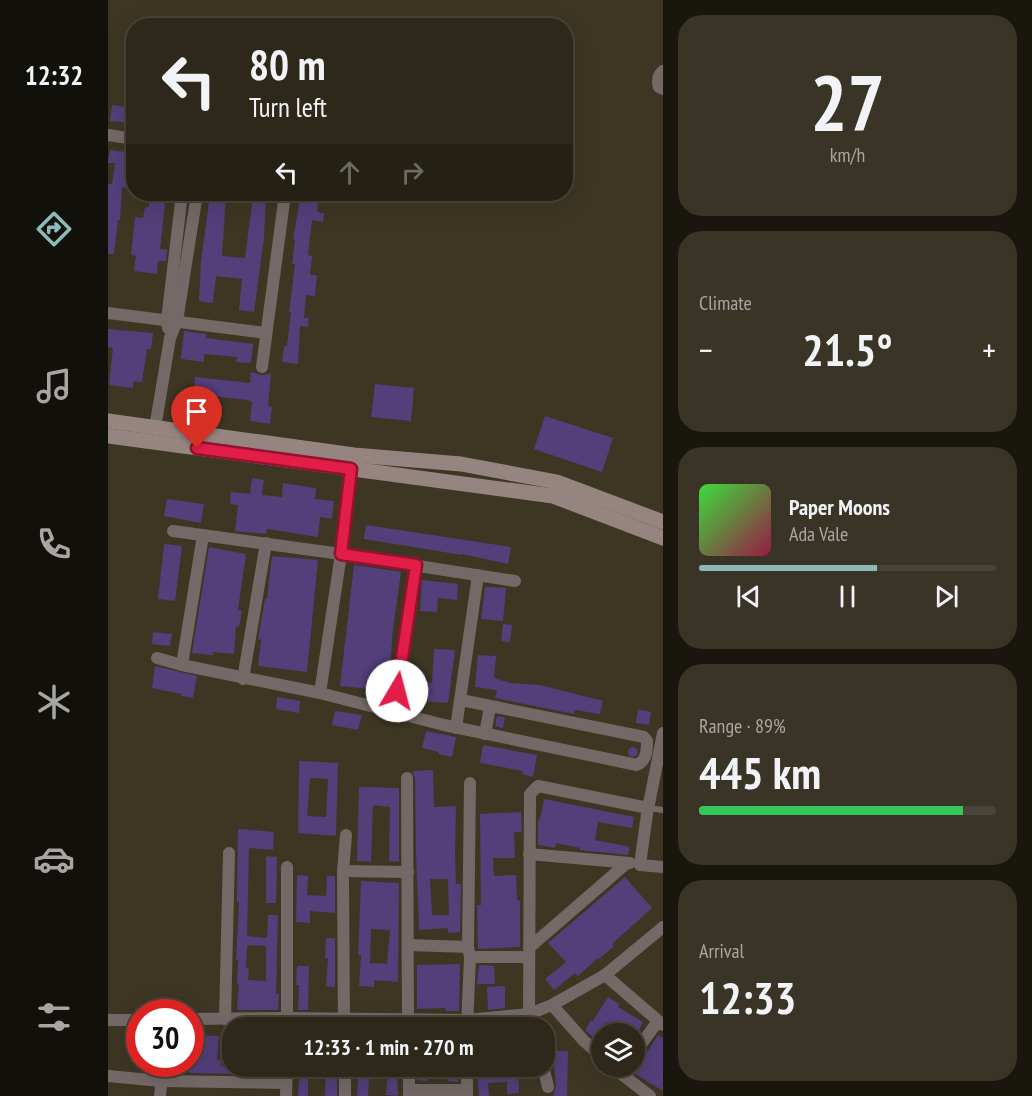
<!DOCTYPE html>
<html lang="en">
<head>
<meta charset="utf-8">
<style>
  :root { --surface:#2e281a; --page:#3a3427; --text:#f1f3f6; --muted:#a7a6a2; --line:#494439; --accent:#8bbbb9 }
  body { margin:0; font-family:"PT Sans Narrow",sans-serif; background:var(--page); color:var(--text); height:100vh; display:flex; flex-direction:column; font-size:22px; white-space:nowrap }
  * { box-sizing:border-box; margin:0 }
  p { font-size:20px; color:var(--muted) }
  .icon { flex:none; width:33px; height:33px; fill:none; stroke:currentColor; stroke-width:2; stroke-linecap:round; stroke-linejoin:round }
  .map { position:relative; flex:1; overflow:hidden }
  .sheet { display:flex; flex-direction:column; gap:15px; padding:15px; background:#19160e; width:369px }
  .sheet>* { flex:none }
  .top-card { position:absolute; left:18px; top:18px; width:447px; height:183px; border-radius:24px; box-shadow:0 6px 24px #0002,0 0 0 2px var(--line); background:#2e281a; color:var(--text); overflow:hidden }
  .buttons { position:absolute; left:483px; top:1023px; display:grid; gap:12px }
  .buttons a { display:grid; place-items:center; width:54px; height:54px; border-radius:50%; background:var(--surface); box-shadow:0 6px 24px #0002,0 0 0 2px var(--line); font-size:30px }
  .speed { position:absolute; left:18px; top:999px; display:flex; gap:12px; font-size:30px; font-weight:700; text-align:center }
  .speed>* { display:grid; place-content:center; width:78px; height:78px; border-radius:50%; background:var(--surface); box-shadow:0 6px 24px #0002,0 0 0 2px var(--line); line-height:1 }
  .speed .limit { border:9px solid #d22; background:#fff; color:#111 }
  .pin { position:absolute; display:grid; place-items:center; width:51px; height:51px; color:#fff; margin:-62px -26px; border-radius:50% 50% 50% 0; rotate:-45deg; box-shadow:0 0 6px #0007 }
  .pin .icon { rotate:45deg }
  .me { position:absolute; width:66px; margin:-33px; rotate:8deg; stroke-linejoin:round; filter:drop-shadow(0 0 4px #0008) }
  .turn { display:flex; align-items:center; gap:21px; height:126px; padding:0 24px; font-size:27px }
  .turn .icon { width:78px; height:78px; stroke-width:2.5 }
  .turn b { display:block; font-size:42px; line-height:51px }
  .lanes { display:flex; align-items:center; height:57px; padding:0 24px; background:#0003; justify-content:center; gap:30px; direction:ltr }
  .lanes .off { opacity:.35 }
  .big { font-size:45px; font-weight:800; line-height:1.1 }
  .sheet .card { flex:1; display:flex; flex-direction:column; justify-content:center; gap:9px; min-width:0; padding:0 21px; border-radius:24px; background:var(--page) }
  .sheet .dial { align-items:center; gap:0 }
  .dial b { font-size:78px; line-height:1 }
  .song { display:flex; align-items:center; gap:18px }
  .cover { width:72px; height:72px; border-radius:9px; background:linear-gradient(135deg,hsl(120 70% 55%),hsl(340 70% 35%)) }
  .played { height:6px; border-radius:3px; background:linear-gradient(90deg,var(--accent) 60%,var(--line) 60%) }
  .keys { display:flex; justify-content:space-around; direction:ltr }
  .heat { display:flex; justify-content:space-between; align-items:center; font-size:33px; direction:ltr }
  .charge { height:9px; border-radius:4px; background:linear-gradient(90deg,#34c759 89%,var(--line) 0) }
  .trip { position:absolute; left:114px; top:1017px; width:333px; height:60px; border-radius:24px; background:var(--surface); box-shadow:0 6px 24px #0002,0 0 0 2px var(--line); font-weight:800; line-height:60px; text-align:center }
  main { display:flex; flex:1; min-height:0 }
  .menu { display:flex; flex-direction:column; width:108px; justify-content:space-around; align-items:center; background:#12100a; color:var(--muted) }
  .menu .icon { width:42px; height:42px }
  .menu .active { color:var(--accent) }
  .menu b { font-size:27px; color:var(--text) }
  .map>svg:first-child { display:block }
  .building { fill:#533f7a; fill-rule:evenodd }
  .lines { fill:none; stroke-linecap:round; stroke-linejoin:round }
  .lane { stroke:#746966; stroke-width:6 }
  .street { stroke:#746966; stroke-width:12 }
  .secondary { stroke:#968480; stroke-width:15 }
  .route-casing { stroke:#92132f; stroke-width:15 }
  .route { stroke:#e11d48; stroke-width:10 }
</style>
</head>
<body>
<main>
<nav class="menu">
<b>12:32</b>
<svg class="icon active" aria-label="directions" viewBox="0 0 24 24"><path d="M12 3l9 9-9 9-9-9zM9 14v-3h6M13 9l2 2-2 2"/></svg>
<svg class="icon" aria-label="music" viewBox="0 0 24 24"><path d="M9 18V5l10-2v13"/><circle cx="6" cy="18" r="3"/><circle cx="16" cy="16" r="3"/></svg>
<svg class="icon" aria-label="phone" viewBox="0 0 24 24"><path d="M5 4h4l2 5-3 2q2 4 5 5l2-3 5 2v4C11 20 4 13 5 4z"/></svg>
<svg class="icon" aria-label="climate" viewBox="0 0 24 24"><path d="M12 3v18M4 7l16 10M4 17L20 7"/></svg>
<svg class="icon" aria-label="car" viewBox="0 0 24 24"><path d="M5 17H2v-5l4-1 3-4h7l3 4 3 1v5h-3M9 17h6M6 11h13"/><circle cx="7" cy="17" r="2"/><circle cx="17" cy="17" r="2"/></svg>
<svg class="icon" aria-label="filters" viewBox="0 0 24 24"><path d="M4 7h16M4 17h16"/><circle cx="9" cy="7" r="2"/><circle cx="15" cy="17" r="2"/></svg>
</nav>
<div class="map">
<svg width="555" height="1096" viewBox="0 0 555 1096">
  <rect width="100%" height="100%" fill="#3d3623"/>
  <g class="building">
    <polygon points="4,105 26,108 26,123 2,121"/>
    <polygon points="2,150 18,152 17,176 26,177 25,189 14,187 12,220 10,220 6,254 0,254 0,184 4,184 7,163 0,163"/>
    <polygon points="42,194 58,194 52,249 59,250 58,261 50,261 49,274 26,271 28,256 23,255 27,217 35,218 37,207 41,207"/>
    <polygon points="102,194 118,194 114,256 137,258 145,196 158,197 156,238 146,312 131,310 134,279 108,276 105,303 91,301 93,262"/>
    <polygon points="193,194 211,194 209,212 216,213 215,222 204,220 200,255 204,256 202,275 209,275 207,296 198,295 196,318 201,318 200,327 192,326 190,364 174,362 176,346 179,346 183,312 181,312 187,264 184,264 187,240 185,239"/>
    <polygon points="0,329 45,333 43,349 39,349 34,382 25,381 25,388 1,385 5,348 0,347"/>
    <polygon points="76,331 98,334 98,338 145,344 143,363 128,362 129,357 96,354 96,362 73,359"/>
    <polygon points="143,372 153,375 163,374 160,406 164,407 162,424 142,421 144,402 140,400 85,394 87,377 142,383"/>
    <polygon points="267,384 306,388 303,421 263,417"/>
    <polygon points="437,416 505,438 494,472 426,449"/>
    <polygon points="144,478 156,480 154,495 174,497 175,483 208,488 207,499 226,501 224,519 212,517 210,537 159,529 158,534 127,531 130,505 122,504 123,492 142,494"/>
    <polygon points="59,499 96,504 93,523 56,516"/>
    <polygon points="258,525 403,547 400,564 354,554 354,555 256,539"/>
    <polygon points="56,544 74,546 67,601 50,599"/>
    <polygon points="101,547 138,554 130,610 134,611 131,627 128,626 126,654 105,652 105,655 84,653"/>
    <polygon points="164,556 210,560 199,672 150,666 153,640 150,639 151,633 157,599 159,599"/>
    <polygon points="246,565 293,572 285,629 280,694 261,692 261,689 232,686"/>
    <polygon points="314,580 350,584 349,600 330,598 329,612 312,611"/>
    <polygon points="377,587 398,588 395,621 373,619"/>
    <polygon points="395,624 404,625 402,642 393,641"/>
    <polygon points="45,632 64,634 62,646 44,644"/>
    <polygon points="326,649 347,650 340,703 296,700 299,679 324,683"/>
    <polygon points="370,655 388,656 386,678 402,683 432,685 495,701 492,714 467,710 466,714 387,698 389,690 367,687"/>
    <polygon points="47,666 89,676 85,698 73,696 73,694 44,688"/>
    <polygon points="169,697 192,701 191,713 168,709"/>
    <polygon points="530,709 543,712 541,725 528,723"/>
    <polygon points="227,711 254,715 250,730 224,725"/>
    <polygon points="389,716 397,717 395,728 387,726"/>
    <polygon points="318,731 348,737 344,757 330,754 331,752 314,748"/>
    <polygon points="375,745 429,755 425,777 414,774 415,771 372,763"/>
    <circle cx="525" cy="752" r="5"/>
    <path d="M191,761L230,763L228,836L190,833ZM202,778L220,779L218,817L199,816Z"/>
    <path d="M325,770L326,807L348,806L347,851L348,884H353L352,932L340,933V928L311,930L308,849L307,778L304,771ZM322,879H340L341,915H324Z"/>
    <polygon points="251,787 291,788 291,862 281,861 282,807 265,805 263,862 249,861"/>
    <polygon points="436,799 526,817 524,828 490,822 487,840 522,847 520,855 472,850 472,848 448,843 447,848 430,845 430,819 432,820"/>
    <polygon points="413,812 414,832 406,832 407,858 385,858 386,876 408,875 409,900 412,901 412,947 370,949 369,905 373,905 372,814"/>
    <path d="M130,829L166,832L165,850L141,848L139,936L159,938L160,915H170L168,994H171L170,1010H129L131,984H129L130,960H128L131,902H129ZM139,945L158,946V981L140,980L141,969L138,968Z"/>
    <polygon points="158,856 169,857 168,903 158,903"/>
    <polygon points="189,875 200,876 199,895 218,896 219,876 227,876 227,913 202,911 202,923 188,922"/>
    <polygon points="517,877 544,908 504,944 506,946 491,959 490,958 470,976 467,973 446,990 437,979 458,962 440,943"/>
    <path d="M253,881L291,883L290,982L266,980V987L251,986L253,955H250ZM263,929L282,930L279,964L262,963Z"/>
    <polygon points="218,938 227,938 227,987 218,986 220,958 217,958"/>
    <polygon points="352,964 351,1011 338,1011 337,1008 309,1009 309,965"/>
    <polygon points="371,965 386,966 387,984 369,984"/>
    <polygon points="189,966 201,966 200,1010 190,1010 191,985 188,985"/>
    <polygon points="397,986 397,1008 380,1010 379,987"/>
    <polygon points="500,997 511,1004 510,1007 535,1022 529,1034 517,1034 498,1022 487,1039 477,1030 483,1020 485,1021"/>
    <polygon points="82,1035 111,1036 109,1060 113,1060 113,1066 142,1066 142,1074 81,1073"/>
    <polygon points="550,1035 555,1038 555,1091 526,1073"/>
    <polygon points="445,1051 460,1051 459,1096 445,1096 448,1086 446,1065 444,1065"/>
    <polygon points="159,1066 171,1066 170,1074 159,1074"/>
    <polygon points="187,1066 200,1066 200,1096 190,1096 191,1079 187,1075"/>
    <polygon points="218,1066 229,1066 229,1096 217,1096"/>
    <polygon points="251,1066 262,1066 260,1096 249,1096"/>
    <polygon points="280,1066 289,1066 290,1096 278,1095"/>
    <polygon points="310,1066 321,1066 320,1081 309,1080"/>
    <polygon points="340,1066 351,1066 350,1082 339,1081"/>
    <polygon points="371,1066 410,1066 411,1093 399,1094 399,1082 380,1083 381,1096 371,1096 369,1073 371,1073"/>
  </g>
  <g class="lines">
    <polyline class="lane" points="541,808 555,810"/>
    <g class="street">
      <path d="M555,71C550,75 549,81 551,87L555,89"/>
      <polyline points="0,135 26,139"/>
      <polyline points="0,313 158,333"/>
      <polyline points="60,328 59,320 74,194"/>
      <polyline points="154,367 177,194"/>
      <polyline points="47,428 62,338 69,321 89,194"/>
      <polyline points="244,462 233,554 407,581"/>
      <path d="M65,531L233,554L212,693L336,725L529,765C539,760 539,750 539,741L536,737L353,700"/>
      <polyline points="95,535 74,665 212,693"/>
      <polyline points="49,658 74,665"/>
      <polyline points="135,679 158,543"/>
      <polyline points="286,712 308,565"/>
      <polyline points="348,728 370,575"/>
      <polyline points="555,733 539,814 532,865 555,867"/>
      <polyline points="377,734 382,707"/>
      <polyline points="299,778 300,1028"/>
      <polyline points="421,854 522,863"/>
      <polyline points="235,871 300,872"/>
      <polyline points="300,945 360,947"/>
      <polyline points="422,947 519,863"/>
      <polyline points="362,957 421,957"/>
      <polyline points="497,975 555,1025"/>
      <polyline points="444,1005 476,1041 494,1057"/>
      <polyline points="82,1019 179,1018 359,1020 421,1014 444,1005 497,975 555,927"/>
      <polyline points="117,1019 121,853"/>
      <polyline points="0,1020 32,1020"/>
      <polyline points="359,1027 362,957 360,947 362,783"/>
      <polyline points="179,1028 179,867"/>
      <polyline points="236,1028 235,871 238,835"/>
      <polyline points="425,1028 421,1014 422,794 430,786 540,808"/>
      <polyline points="526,1054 550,1021"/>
      <polyline points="237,1066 237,1096"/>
      <polyline points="301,1066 301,1096"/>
      <polyline points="435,1066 440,1087"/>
      <polyline points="505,1066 512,1073 517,1066"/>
      <polyline points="512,1073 542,1096"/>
      <polyline points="0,1076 53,1081 178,1083"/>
      <polyline points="301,1090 358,1090"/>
      <polyline points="359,1095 359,1066"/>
      <polyline points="52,1096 55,1064"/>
      <polyline points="178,1096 179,1066"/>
    </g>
    <g class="secondary">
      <polyline points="0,421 246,455 353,464 449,482 555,522"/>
      <polyline points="0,436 445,496 555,538"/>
    </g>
  </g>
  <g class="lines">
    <defs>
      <polyline id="route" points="89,448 243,469 233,554 308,565 289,691"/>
    </defs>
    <use href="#route" class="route-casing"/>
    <use href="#route" class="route"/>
  </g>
</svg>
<div class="buttons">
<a><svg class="icon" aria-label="layers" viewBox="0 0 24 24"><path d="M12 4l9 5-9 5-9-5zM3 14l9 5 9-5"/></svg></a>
</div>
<div class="speed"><div class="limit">30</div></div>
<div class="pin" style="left:89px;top:448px;background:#d93025"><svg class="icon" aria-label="arrive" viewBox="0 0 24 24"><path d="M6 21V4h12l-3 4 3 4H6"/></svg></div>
<svg class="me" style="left:289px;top:691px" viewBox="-20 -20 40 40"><circle r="19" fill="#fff"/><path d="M0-13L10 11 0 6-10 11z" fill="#e11d48"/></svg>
<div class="trip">12:33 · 1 min · 270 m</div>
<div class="top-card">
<div class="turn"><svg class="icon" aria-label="left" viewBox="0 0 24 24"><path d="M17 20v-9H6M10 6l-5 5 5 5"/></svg><div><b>80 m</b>Turn left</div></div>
<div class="lanes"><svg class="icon" aria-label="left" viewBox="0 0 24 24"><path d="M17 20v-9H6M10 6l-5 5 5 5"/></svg><svg class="icon off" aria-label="ahead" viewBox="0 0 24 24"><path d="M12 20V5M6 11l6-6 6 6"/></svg><svg class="icon off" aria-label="right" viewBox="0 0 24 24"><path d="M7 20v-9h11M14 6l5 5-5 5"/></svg></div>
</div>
</div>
<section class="sheet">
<div class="card dial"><b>27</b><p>km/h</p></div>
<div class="card"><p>Climate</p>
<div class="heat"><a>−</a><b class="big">21.5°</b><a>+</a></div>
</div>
<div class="card">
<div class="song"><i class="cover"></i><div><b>Paper Moons</b><p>Ada Vale</p></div></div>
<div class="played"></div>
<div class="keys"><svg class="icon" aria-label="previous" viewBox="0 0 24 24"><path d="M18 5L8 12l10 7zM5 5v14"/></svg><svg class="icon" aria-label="pause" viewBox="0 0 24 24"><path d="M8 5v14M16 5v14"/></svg><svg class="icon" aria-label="next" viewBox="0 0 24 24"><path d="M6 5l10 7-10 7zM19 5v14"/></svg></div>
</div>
<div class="card"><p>Range · 89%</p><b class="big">445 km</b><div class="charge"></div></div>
<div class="card"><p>Arrival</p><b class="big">12:33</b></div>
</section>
</main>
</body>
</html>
